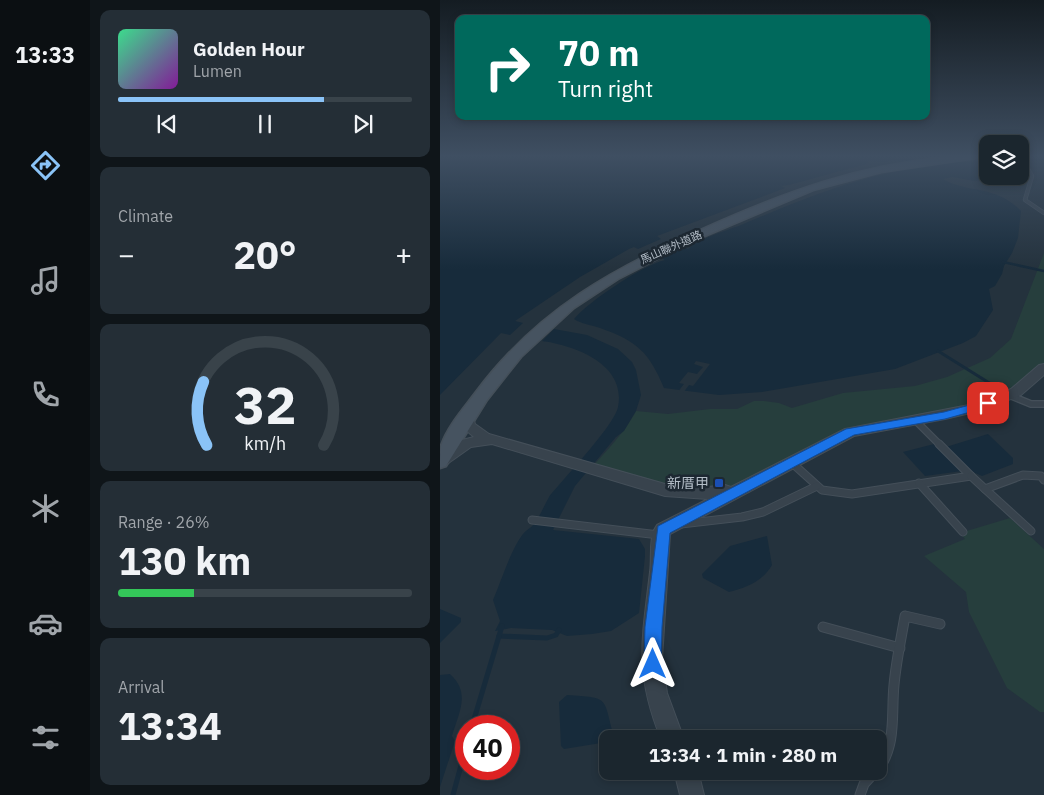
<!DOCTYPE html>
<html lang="en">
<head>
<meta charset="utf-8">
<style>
  :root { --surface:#1b262e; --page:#242e36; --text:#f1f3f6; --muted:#a0a5aa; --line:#39434a; --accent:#8ac3f7 }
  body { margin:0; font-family:"IBM Plex Sans","Noto Sans TC",sans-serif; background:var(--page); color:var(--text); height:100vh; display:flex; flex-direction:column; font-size:19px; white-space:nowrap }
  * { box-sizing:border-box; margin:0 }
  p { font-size:16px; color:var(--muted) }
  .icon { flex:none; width:28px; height:28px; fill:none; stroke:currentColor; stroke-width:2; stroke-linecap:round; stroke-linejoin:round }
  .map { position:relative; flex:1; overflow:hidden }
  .drawer { display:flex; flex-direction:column; gap:10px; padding:10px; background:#0f1519; width:350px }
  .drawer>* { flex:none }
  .banner { position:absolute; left:15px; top:15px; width:475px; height:105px; border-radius:10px; box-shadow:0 2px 8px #0003,0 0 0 1px var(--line); background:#00695c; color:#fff; overflow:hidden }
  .fabs { position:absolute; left:539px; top:135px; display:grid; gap:10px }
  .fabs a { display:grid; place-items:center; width:50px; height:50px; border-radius:10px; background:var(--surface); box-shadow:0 2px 8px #0003,0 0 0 1px var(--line); font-size:25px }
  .speed { position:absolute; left:15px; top:715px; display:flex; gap:10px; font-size:25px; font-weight:700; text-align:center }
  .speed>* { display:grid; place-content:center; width:65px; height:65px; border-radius:50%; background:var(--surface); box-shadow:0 2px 8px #0003,0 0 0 1px var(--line); line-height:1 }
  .speed .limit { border:8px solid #d22; background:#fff; color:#111 }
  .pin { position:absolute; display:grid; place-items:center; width:42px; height:42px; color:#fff; margin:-21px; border-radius:10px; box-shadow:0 2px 8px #0006 }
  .me { position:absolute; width:55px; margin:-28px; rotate:0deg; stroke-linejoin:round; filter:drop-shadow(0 0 4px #0008) }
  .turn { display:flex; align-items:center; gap:18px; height:105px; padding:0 20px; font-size:22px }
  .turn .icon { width:65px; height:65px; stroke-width:2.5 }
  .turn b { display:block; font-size:35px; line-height:42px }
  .big { font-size:38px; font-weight:700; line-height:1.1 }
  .drawer .tile { flex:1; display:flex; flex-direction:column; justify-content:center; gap:8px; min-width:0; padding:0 18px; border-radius:10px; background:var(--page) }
  .drawer .dial { align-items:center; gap:0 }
  .dial svg { height:130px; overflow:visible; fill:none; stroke:var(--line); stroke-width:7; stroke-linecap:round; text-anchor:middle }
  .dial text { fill:var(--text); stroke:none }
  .song { display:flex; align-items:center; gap:15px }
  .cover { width:60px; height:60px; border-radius:8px; background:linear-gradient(135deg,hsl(150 70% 55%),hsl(290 70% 35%)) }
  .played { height:5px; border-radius:2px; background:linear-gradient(90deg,var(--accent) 70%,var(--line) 70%) }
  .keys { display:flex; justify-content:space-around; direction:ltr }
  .heat { display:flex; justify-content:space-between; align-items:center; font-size:28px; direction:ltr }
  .charge { height:8px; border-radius:4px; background:linear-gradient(90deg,#34c759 26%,var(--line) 0) }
  .trip { position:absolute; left:159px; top:730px; width:288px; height:50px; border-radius:10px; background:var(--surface); box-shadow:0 2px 8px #0003,0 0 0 1px var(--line); font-weight:700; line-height:50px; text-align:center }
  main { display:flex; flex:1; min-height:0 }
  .tabs { display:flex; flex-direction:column; width:90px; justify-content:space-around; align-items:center; background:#0b0f12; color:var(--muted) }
  .tabs .icon { width:35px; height:35px }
  .tabs .current { color:var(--accent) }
  .tabs b { font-size:22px; color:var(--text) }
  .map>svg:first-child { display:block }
  .green { fill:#263e3d }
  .water { fill:#172b3b }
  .pier { fill:#24323d }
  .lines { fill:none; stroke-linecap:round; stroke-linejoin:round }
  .stream-far2 { stroke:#172b3b; stroke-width:2.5 }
  .stream-far1 { stroke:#172b3b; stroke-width:3 }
  .stream { stroke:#172b3b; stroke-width:5 }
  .service-far3-casing { stroke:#444f59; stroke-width:4.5 }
  .service-far2-casing { stroke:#444f59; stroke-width:8 }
  .service-far1-casing { stroke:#444f59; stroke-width:9 }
  .service-casing { stroke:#444f59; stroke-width:11 }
  .tertiary-casing { stroke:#444f59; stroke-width:2 }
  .secondary-casing { stroke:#444f59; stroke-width:3 }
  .service-far3 { stroke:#38434d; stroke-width:3 }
  .service-far2 { stroke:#38434d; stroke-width:5.5 }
  .service-far1 { stroke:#38434d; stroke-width:7 }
  .service { stroke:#38434d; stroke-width:9 }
  .tertiary { fill:#38434d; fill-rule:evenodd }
  .secondary { fill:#465360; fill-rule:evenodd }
  .route { fill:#1a73e8; stroke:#114b97 }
  .transit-dot { fill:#1a4fb4; stroke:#1d2832; stroke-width:2 }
  .labels { text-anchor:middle; stroke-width:5; stroke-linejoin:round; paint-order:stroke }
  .far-street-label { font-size:11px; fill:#b4bec8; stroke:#1d2832 }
  .poi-label { font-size:14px; fill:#b4bec8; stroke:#1d2832; text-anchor:end }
</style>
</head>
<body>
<main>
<nav class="tabs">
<b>13:33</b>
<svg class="icon current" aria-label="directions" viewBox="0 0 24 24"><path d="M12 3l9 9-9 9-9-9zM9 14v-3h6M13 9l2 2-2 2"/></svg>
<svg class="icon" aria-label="music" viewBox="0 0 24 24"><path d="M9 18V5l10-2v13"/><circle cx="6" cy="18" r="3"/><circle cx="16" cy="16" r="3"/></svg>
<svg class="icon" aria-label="phone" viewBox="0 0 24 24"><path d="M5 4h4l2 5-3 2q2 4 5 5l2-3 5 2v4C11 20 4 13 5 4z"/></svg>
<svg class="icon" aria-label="climate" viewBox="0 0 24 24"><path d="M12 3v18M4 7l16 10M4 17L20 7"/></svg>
<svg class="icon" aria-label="car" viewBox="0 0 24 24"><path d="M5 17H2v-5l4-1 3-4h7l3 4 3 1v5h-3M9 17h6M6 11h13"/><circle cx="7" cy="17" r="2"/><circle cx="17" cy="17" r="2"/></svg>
<svg class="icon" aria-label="filters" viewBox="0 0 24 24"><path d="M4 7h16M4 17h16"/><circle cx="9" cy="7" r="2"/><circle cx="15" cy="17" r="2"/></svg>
</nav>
<section class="drawer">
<div class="tile">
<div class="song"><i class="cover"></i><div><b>Golden Hour</b><p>Lumen</p></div></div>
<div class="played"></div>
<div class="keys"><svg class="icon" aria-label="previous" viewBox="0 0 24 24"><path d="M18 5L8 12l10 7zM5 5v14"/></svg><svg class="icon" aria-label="pause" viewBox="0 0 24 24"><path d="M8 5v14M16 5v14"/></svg><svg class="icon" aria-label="next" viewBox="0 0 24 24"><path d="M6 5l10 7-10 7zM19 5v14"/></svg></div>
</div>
<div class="tile"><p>Climate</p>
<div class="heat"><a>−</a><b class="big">20°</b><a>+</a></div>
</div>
<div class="tile dial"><svg viewBox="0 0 100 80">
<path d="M14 69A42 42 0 1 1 86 69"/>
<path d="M14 69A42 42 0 0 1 12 30" stroke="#8ac3f7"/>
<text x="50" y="56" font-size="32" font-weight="700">32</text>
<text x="50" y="72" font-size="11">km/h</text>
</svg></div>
<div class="tile"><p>Range · 26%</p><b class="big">130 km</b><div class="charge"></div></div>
<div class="tile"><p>Arrival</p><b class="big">13:34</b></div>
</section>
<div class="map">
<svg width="604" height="795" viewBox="0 0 604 795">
  <rect width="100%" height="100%" fill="#24323d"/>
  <g class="green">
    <path d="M604,253V368L559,400L410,432L303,486L260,494L151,468C166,452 186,430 196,411L228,414L270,409H297L314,401H324L339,403L352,408L403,393L475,386L507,377L550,358L571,339Z"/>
    <polygon points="570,518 604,549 604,712 600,712 567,688 529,612 526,592 484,556 525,539 520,533"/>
  </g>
  <g class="water">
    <polygon points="0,157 459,157 446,162 429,161 426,164 349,185 341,186 345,188 217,236 221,239 198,249 194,247 189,249 140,277 75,321 83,323 70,335 61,333 0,395"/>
    <path d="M547,161L548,176H562L561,178L534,181L513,177L503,179C528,194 555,184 581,211L578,238L572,253L564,266L562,274L555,286L549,289L553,310L536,336L523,343L455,369L322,392L279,395L224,388C209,352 197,341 160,328C152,325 141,324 134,319C149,301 203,265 225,260L222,258L245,247L248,249C258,239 285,231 301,225C388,188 457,162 547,161Z"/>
    <path d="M114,329L147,335L178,349L192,362L196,370L201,395L196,411L184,431L176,437L135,486L113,530L199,539L205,549V556L199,613L171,631L152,634L127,636L112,630L71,628L55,631L60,621L53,600C61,582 71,549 83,534C86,530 91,528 94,524C100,516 104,506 109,497C124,478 174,426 178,407C187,363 132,345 102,341Z"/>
    <polygon points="548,434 573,458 573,464 542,476 533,472 506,447"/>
    <polygon points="494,444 522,471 485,476 463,452"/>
    <path d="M327,536L332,565C323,581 306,588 289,592L263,578L262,574L290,546Z"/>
    <polygon points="0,609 21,618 21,622 0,643"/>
    <path d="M10,674C31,693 19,712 12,736L15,741L0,787V675Z"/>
    <path d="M127,695C170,698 163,696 174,737L168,739L167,742L124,749L121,746L119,702Z"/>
  </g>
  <polygon class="pier" points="256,361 270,364 253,386 249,385 243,393 237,393 244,384 239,383 248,372 257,374 263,367 254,364"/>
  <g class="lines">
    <polyline class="stream-far2" points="563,262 604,271"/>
    <polyline class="stream-far1" points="498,351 559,389"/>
    <g class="stream">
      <polyline points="59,636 107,638 116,635 119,630"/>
      <polyline points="32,726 62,626"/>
      <polyline points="13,795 26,747"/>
    </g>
    <defs>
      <polyline id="service-far3" points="581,157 592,176 585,200 604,213"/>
      <g id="service-far2">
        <polyline points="569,395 591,404 604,404"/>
        <polyline points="476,421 500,445"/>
      </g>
      <g id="service-far1">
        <polyline points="351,462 382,490 412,494 531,476 499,444"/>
        <polyline points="531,476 545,489 583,475 601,476 604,480"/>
        <polyline points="479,483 523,532"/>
        <polyline points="545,489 591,531"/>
        <polyline points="92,520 219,535"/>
        <polyline points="241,524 302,517 323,512 377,486"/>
      </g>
      <g id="service">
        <polyline points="383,627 460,648"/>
        <path d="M438,770C457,744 451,714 454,685C456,662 461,639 465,616L500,624"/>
        <polyline points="420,795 424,784 436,771"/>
      </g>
      <g id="tertiary">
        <path d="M604,364V375L581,395L543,410L505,419L414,436L230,534L222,659L227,693L244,739H221C194,672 202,640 210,572C212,559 209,542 214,530L217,525L268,499L225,496L52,444L31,447L7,464L0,465V454L22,440L34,437L21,426L20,417L27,413L32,414L35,424L49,434L225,484L260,488L285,485L291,487L405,429L534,404L571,389L599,365Z"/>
        <polygon points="234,771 258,771 264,795 240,795"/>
      </g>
      <path id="secondary" d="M506,157H542L441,172L373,190L248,243L178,279L134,308L81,357L47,400L6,466L0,468C0,462 0,452 1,446C7,427 24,408 36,392C98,309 174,268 267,227C348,191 417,166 506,157Z"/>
    </defs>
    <use href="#service-far3" class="service-far3-casing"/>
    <use href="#service-far2" class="service-far2-casing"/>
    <use href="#service-far1" class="service-far1-casing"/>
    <use href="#service" class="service-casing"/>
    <use href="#tertiary" class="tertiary-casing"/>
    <use href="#secondary" class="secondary-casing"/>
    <use href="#service-far3" class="service-far3"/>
    <use href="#service-far2" class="service-far2"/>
    <use href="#service-far1" class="service-far1"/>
    <use href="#service" class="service"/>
    <use href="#tertiary" class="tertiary"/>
    <use href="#secondary" class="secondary"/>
  </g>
  <linearGradient id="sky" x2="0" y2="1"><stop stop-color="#141c22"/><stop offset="0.58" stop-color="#3f4f62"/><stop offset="1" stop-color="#3f4f62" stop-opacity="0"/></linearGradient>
  <rect width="604" height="269" fill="url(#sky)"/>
  <polygon class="route" points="548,400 552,401 552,406 505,419 414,435 230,533 222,627 221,664 219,670 213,672 207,670 204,664 205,627 218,526 406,429 504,412"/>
  <rect class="transit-dot" x="274" y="478" width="10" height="10" rx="2.5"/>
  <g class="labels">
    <g class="far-street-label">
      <text transform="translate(231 247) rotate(-24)" y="4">馬山聯外道路</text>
    </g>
    <g class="poi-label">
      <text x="269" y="488">新厝甲</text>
    </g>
  </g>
</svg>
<div class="fabs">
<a><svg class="icon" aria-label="layers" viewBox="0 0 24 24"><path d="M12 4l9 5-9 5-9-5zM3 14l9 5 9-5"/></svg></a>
</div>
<div class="speed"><div class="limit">40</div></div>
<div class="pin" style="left:548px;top:403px;background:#d93025"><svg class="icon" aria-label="arrive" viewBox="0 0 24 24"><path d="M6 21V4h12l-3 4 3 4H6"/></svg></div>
<svg class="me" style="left:213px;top:664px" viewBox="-20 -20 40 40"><path d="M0-17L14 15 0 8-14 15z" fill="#1a73e8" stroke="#fff" stroke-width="4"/></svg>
<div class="trip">13:34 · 1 min · 280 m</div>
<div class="banner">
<div class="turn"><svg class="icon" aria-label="right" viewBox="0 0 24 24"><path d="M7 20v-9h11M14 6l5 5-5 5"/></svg><div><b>70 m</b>Turn right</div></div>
</div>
</div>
</main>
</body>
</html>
